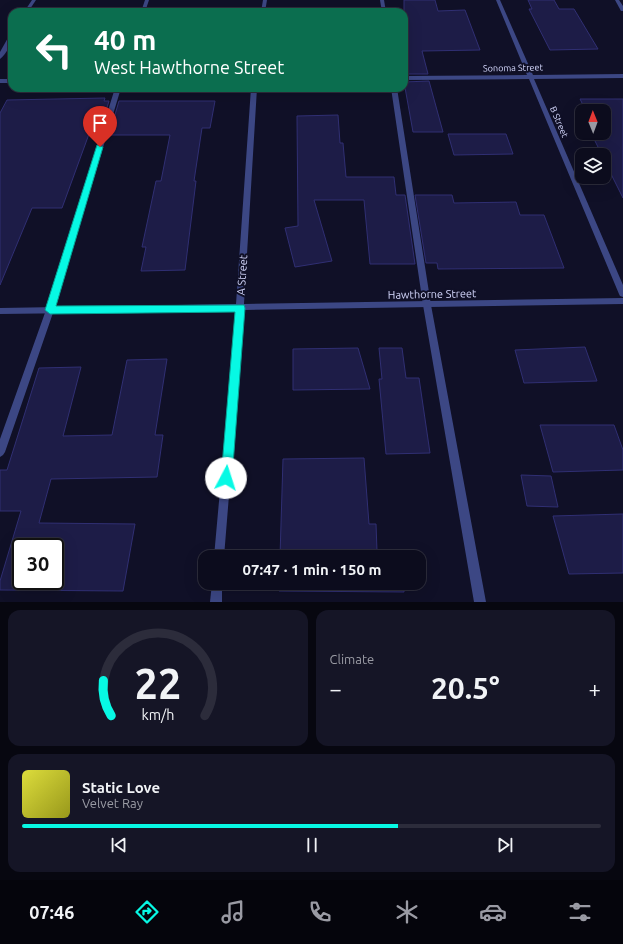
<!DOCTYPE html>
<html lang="en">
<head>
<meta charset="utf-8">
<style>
  :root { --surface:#0c0c1d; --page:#151526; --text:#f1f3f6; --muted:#9a9ba4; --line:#2c2c3b; --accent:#07f9e4 }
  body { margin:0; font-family:Ubuntu,sans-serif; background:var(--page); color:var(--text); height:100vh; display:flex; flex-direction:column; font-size:15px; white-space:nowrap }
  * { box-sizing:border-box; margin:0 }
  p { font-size:13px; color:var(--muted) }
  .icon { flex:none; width:22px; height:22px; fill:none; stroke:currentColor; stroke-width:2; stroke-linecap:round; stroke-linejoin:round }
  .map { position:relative; height:602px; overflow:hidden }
  .drawer { display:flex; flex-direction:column; gap:8px; padding:8px; background:#070710; flex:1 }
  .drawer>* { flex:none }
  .top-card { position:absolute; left:8px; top:8px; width:400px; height:84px; border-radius:12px; box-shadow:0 4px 16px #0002,0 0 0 1px var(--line); background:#0b6e4f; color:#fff; overflow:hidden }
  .needle { width:26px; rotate:359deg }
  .tools { position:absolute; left:575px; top:104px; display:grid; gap:8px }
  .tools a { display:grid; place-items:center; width:36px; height:36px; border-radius:8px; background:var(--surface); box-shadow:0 4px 16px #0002,0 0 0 1px var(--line); font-size:20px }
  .speed { position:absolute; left:12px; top:538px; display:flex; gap:8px; font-size:20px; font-weight:700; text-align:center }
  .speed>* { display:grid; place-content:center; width:52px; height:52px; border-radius:50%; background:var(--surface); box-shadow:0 4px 16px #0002,0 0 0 1px var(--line); line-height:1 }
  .speed .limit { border:2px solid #111; border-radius:6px; background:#fff; color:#111 }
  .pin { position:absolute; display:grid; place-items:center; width:34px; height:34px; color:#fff; margin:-41px -17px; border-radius:50% 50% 50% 0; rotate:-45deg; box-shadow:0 0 4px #0007 }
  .pin .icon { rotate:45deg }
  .me { position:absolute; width:44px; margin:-22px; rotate:5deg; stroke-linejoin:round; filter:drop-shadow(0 0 3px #0008) }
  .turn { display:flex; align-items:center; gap:14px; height:84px; padding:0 20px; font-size:18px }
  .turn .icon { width:52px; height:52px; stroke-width:2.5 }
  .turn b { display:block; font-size:28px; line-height:34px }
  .big { font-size:30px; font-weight:700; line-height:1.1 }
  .drawer .widget { flex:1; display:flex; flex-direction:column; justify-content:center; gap:6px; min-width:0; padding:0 14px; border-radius:12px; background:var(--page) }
  .drawer .dial { align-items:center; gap:0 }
  .dial svg { height:104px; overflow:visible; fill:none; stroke:var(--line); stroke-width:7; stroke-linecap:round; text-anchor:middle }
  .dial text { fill:var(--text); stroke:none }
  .song { display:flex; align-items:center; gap:12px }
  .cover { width:48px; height:48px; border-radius:6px; background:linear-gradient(135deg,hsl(60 70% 55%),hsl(60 70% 35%)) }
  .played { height:4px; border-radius:2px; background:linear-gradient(90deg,var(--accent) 65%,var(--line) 65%) }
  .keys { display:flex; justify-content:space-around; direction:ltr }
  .heat { display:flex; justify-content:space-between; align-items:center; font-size:22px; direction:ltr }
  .drawer .tiles { flex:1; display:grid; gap:8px; grid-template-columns:1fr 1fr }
  .widget:last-child { grid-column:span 2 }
  .trip { position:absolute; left:198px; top:550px; width:228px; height:40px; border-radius:12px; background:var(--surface); box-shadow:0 4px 16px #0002,0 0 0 1px var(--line); font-weight:700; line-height:40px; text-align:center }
  .menu { display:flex; height:64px; justify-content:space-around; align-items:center; background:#05050c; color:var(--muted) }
  .menu .icon { width:28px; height:28px }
  .menu .current { color:var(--accent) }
  .menu b { font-size:18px; color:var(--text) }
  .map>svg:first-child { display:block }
  .building { fill:#1d1c47; stroke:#302f73; fill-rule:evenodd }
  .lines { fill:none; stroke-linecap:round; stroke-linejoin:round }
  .service { fill:#3c4784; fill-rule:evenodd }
  .minor { fill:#3c4784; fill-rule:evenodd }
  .tertiary { fill:#3c4784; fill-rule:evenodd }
  .route { fill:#07f9e4; stroke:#05a294 }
  .labels { text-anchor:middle; stroke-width:4; stroke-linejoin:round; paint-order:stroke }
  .far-street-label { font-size:9px; fill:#d6d9fe; stroke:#101027 }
  .street-label { font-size:11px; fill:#d6d9fe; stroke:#101027 }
</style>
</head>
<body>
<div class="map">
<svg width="623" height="602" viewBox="0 0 623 602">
  <rect width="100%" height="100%" fill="#101027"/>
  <g class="building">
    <polygon points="404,0 435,0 438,11 465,10 480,50 422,51 428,74 404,74"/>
    <polygon points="528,0 554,0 559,9 574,9 598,49 550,50 529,9 532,9"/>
    <polygon points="429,81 443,132 413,132 404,82"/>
    <polygon points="105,98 104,101 109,101 99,134 89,134 62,208 32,208 0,285 0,113 7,100"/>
    <polygon points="580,99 623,99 623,198 604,160 604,155 602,155 592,135 604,133 604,111 586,111"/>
    <polygon points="119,101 215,101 210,128 202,128 194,181 196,181 185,270 141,271 146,247 142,247 156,181 161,181 170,135 109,135"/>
    <polygon points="338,115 340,143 343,143 346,177 394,177 396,195 405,195 415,264 370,264 364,200 314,200 332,261 295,267 285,228 298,226 297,116"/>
    <polygon points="448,134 506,134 513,154 454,155"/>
    <polygon points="415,195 452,195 454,203 516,202 520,215 544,215 564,268 438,269 437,263 426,263"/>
    <polygon points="585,347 597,381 524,383 515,350"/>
    <polygon points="358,348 370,389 293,390 293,349"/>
    <polygon points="379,348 402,348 406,378 419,378 430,453 386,454 379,379 382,379"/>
    <path d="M167,359L155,435H163L157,477L51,479L39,523L135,524L123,591L0,590V581L21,511H0V470H7L39,368L81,367L63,436L112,435L127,360ZM21,547H55V581H21Z"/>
    <polygon points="540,425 614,425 623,450 623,470 553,472"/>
    <polygon points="364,458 369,524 376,524 377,551 401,550 402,557 280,557 283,459"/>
    <polygon points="521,475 551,476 558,507 527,506"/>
    <polygon points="623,514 623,573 569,574 553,516"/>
    <polygon points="279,583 404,583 404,592 279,591"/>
  </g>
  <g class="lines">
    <g class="service">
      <polygon points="145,0 149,0 145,12 141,12"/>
      <polygon points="380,0 384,0 386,12 382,12"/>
      <polygon points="615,0 619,0 623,6 623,11 621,11"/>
      <polygon points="115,88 121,88 54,310 5,452 3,455 0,457 0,439 46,310"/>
      <polygon points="391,88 397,88 431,305 486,602 474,602 423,305"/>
    </g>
    <g class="minor">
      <polygon points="263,0 267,0 265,12 261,12"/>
      <polygon points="496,0 500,0 533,75 623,74 623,78 534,79 623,285 623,297 620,296 619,294 529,79 404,80 404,76 527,75"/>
      <rect x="0" y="79" width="12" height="4"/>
      <polygon points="251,88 257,88 244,304 623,298 623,304 244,310 224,557 214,557 236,311 0,314 0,308 236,304"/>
      <polygon points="212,583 222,583 222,602 210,602"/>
    </g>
    <g class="tertiary">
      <polygon points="32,0 36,0 28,12 24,12"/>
      <path d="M12,34C12,42 7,54 0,59V52L9,36Z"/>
    </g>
  </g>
  <polygon class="route" points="97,145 103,147 56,306 244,305 245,308 232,478 230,482 226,484 222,482 221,478 235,312 50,314 45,310"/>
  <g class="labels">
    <g class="far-street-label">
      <text transform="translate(513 68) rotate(-1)" y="3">Sonoma Street</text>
      <text transform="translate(559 122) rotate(67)" y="3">B Street</text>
    </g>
    <g class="street-label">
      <text transform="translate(242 275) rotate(-86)" y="4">A Street</text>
      <text transform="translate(432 294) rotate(-1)" y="4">Hawthorne Street</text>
    </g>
  </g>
</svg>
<div class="tools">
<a><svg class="needle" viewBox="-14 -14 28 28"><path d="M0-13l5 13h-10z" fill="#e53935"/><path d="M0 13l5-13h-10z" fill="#9a9ba4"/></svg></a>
<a><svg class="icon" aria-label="layers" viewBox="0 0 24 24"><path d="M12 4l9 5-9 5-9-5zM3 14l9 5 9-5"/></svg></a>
</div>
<div class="speed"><div class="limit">30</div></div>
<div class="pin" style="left:100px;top:147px;background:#d93025"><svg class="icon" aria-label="arrive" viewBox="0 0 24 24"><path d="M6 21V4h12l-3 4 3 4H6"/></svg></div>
<svg class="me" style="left:226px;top:478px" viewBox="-20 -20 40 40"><circle r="19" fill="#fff"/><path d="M0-13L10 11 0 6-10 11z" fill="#07f9e4"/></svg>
<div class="trip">07:47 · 1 min · 150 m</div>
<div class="top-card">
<div class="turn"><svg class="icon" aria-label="left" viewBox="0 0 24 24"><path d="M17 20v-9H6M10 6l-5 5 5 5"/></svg><div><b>40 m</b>West Hawthorne Street</div></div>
</div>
</div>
<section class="drawer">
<div class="tiles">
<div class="widget dial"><svg viewBox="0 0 100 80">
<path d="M14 69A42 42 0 1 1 86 69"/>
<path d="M14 69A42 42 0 0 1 8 42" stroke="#07f9e4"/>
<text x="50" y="56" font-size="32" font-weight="700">22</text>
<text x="50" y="72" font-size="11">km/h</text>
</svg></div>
<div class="widget"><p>Climate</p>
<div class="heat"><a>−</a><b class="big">20.5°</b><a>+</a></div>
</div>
<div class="widget">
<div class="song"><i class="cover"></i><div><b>Static Love</b><p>Velvet Ray</p></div></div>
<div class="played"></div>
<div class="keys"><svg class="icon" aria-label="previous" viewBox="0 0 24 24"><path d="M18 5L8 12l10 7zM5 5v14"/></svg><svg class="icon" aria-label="pause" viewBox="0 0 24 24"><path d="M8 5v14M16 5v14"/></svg><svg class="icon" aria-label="next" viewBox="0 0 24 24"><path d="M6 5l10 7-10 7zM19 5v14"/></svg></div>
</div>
</div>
</section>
<nav class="menu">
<b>07:46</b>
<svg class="icon current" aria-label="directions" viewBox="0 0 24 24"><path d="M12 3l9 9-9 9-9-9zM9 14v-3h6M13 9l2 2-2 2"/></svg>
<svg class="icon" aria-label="music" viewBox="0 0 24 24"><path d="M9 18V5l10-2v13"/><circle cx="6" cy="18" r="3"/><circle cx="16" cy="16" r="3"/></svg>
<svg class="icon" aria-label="phone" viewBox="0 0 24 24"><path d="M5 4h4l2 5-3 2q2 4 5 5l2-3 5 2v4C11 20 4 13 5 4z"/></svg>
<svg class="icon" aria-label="climate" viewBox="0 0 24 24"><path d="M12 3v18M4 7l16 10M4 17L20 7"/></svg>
<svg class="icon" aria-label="car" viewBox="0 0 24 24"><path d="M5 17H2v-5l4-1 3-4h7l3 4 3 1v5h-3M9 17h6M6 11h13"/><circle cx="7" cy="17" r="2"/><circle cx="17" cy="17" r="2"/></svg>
<svg class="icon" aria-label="filters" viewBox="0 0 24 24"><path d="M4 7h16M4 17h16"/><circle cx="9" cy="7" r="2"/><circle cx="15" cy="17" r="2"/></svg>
</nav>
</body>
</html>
